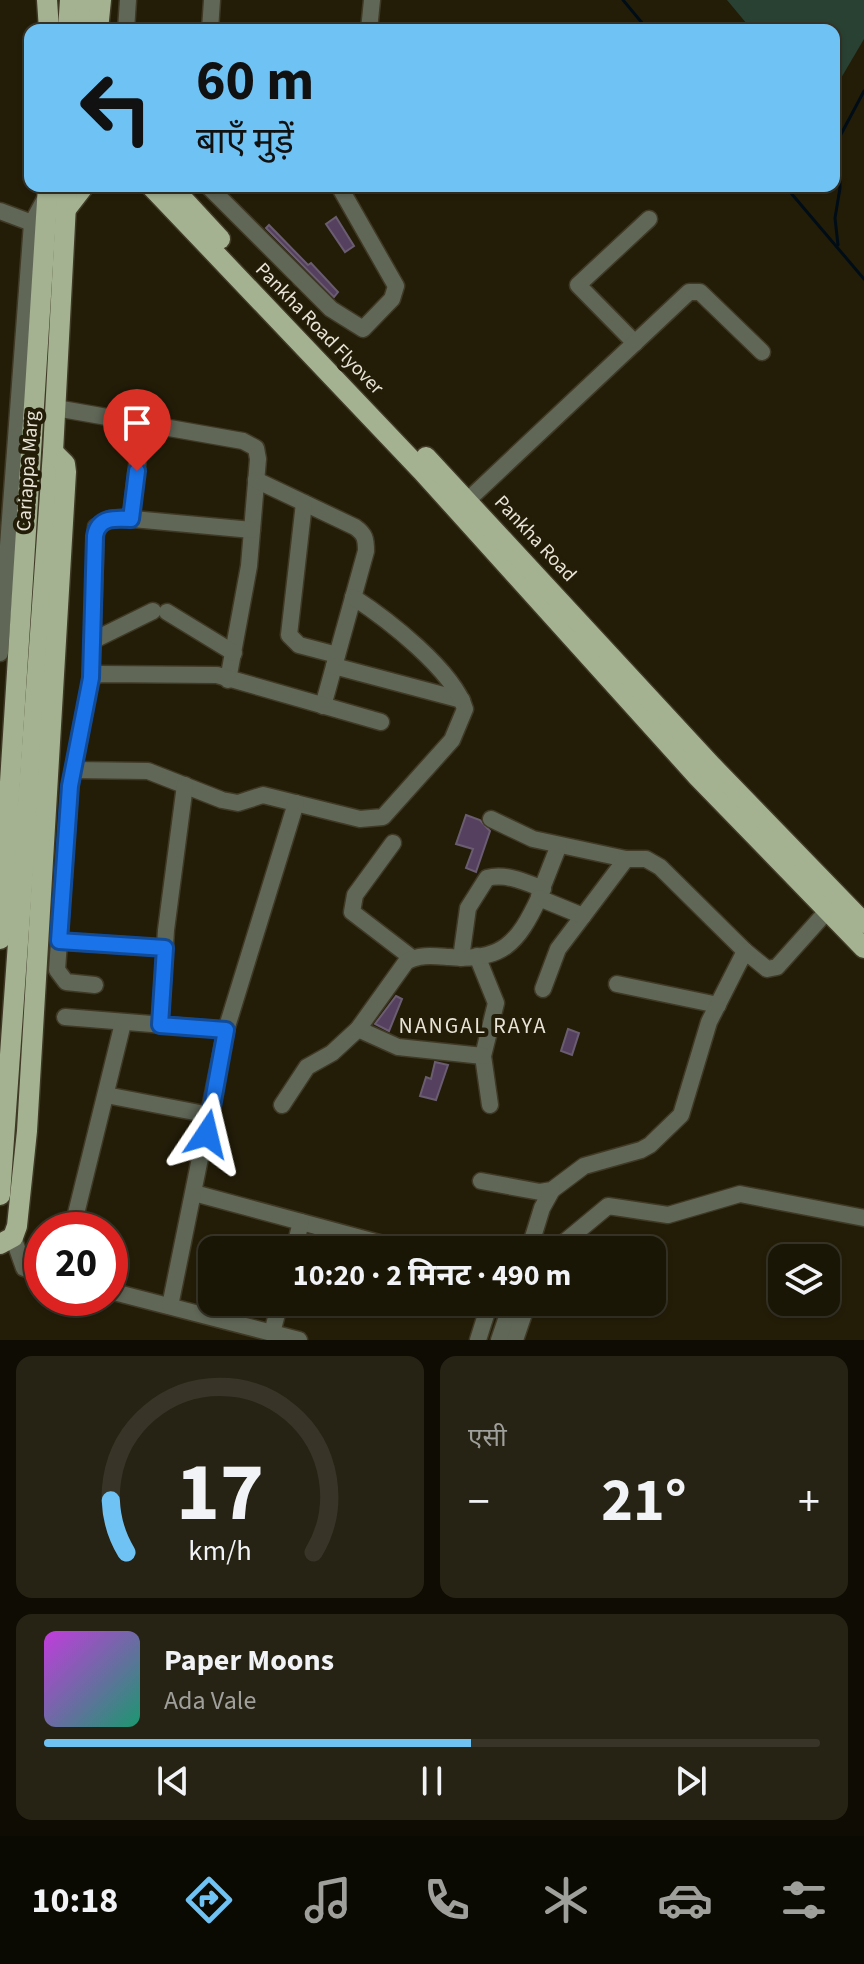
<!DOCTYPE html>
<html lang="hi">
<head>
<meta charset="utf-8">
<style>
  :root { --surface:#1a1606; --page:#272314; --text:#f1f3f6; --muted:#9f9f9b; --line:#383528; --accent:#6fc2f4 }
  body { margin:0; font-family:"Source Sans 3","Noto Sans Devanagari",sans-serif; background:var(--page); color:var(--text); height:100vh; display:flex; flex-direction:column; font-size:30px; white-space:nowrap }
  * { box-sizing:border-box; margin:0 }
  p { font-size:26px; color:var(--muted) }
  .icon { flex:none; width:44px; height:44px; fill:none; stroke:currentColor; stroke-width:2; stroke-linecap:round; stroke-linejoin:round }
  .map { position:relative; height:1340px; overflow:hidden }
  .side { display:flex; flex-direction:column; gap:16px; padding:16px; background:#0e0c03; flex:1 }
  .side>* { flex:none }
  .banner { position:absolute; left:24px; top:24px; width:816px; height:168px; border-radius:16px; box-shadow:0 2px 6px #0004,0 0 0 2px var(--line); background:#6fc2f4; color:#111; overflow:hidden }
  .fabs { position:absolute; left:768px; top:1244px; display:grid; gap:16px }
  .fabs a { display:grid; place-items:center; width:72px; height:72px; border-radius:16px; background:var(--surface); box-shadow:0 2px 6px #0004,0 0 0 2px var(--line); font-size:40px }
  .speed { position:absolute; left:24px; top:1212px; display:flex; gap:16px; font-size:40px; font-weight:700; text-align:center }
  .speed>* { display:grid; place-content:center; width:104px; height:104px; border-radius:50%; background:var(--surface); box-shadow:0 2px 6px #0004,0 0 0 2px var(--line); line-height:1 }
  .speed .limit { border:12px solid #d22; background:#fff; color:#111 }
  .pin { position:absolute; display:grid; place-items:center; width:68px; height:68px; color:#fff; margin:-82px -34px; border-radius:50% 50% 50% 0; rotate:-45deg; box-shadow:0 0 8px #0007 }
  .pin .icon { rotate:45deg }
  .me { position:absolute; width:88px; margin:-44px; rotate:10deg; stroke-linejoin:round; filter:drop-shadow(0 0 6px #0008) }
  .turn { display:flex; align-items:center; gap:28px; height:168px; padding:0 40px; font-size:36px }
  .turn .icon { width:104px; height:104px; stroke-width:2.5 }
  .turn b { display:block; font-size:56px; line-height:68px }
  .big { font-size:60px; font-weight:700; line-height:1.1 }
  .side .tile { flex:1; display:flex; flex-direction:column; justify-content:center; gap:12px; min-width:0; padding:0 28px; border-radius:16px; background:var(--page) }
  .side .dial { align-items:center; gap:0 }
  .dial svg { height:208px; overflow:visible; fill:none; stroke:var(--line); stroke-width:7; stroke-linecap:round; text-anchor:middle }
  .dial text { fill:var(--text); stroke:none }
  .song { display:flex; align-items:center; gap:24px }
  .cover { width:96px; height:96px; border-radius:12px; background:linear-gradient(135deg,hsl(290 70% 55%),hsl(160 70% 35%)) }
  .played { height:8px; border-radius:4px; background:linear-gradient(90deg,var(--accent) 55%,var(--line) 55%) }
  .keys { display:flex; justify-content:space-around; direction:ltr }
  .heat { display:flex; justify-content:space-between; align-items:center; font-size:44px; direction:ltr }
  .side .tiles { flex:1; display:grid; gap:16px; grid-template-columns:1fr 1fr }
  .tile:last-child { grid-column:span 2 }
  .trip { position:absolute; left:198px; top:1236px; width:468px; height:80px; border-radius:16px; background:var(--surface); box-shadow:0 2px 6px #0004,0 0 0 2px var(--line); font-weight:700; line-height:80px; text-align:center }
  .tabs { display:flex; height:128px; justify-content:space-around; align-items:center; background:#0a0902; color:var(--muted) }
  .tabs .icon { width:56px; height:56px }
  .tabs .active { color:var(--accent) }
  .tabs b { font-size:36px; color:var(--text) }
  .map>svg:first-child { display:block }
  .green { fill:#294132 }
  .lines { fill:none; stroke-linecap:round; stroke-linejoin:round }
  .stream { stroke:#000d17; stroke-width:3 }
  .building { fill:#55405f; stroke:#6b5d71; stroke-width:2 }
  .minor-casing { stroke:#3f3925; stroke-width:19 }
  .major-casing { stroke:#3f3925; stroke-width:23 }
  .minor { stroke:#606757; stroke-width:16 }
  .major { stroke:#a4b291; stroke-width:20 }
  .route-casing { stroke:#114b97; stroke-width:20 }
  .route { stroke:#1a73e8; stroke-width:14 }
  .labels { text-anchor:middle; stroke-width:8; stroke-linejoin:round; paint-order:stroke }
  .street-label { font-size:20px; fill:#e8e4d7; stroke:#231d08 }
  .neighbourhood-label { font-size:22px; letter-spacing:2px; fill:#e8e4d7; stroke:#231d08 }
</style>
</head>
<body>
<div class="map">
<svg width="864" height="1340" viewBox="0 0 864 1340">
  <rect width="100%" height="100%" fill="#231d08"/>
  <polygon class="green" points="727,0 864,0 864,39 834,90 834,30 752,30"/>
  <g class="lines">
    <g class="stream">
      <polyline points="623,0 648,30"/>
      <polyline points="785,186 864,279"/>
      <polyline points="838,245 835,218 840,188 839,138 864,91"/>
    </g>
  </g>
  <g class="building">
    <polygon points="336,217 354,246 345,252 326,224"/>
    <polygon points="269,225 308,265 311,263 338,292 334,297 266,228"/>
    <polygon points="466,815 480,820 490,831 476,872 466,868 473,849 456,844"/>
    <polygon points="396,996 402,999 389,1031 375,1024"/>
    <polygon points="568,1029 579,1033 572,1055 561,1051"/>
    <polygon points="435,1062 448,1065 436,1100 420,1096 426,1077 431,1079"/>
  </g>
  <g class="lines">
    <defs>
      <g id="minor">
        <polyline points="126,30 128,0"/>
        <polyline points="210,30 212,0"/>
        <polyline points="369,30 372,0"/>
        <polyline points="208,186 331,309 363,329 392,299 396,286 339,186"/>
        <polyline points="0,211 32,223"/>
        <polyline points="635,343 578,285 649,219"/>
        <polyline points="56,408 243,441 256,448 258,459 249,566 228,680"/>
        <path d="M256,480L355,527C365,534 366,539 366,551L323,706"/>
        <polyline points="468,500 689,292 700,292 762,352"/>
        <polyline points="304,503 289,635 299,645 337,655"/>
        <polyline points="131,519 142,423"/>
        <polyline points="167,612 234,653"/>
        <polyline points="92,641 153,611"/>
        <polyline points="0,653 32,223 45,199"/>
        <polyline points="334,666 462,700"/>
        <polyline points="91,678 100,674 217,675 381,722"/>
        <path d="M73,770L148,771L222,800L238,803L263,795L360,819L383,817L452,740L465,709C453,670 387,619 353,597"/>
        <polyline points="491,819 533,839 626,859"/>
        <polyline points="393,843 355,895 352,912 412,958"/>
        <polyline points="539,896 559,845"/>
        <polyline points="59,941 165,948"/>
        <polyline points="477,956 496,1003 483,1056 490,1105"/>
        <path d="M461,958L468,908L487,878C506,873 525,882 543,889"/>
        <polyline points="617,984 718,1005"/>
        <polyline points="95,985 66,982 57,970 70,786 91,678 96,527 110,519 122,518 252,530"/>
        <polyline points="543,989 558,949 583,916"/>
        <polyline points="65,1017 226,1030"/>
        <polyline points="160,1025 166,930 185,785"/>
        <polyline points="358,1029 398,1047 483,1056"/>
        <polyline points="106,1095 210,1115"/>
        <path d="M282,1105L307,1067L332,1053L358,1029L406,962C419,954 434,956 449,957C502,962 518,943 539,898L583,916L626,859H646L660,867L745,951"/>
        <polyline points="481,1181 540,1192 552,1190 584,1166 641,1150 650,1145 681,1115 709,1022 745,951 767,969 777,967 836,901"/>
        <polyline points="194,1193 405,1250"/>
        <polyline points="72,1230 123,1023"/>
        <polyline points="13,1237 24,1268 42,1274"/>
        <polyline points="294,1250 301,1222"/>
        <polyline points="529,1250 542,1208 552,1190"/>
        <polyline points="555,1250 608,1206 668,1215 740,1194 864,1218"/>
        <polyline points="110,1291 299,1340"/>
        <polyline points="170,1306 226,1030 296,803"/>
        <polyline points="272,1333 280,1302"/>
        <polyline points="478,1340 490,1302"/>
        <polyline points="499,1340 512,1302"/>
        <polyline points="515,1340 528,1302"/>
      </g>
      <g id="major">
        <polyline points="47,0 49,30"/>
        <polyline points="68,30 70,0"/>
        <polyline points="84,30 87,0"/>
        <polyline points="98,30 101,0"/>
        <polyline points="151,186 422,471 698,777 864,948"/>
        <polyline points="171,186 220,239"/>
        <polyline points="67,208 84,186"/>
        <polyline points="426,457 712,766 864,923"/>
        <polyline points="0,939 48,186"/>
        <polyline points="0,1195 53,452 67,186"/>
        <polyline points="0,1244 13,1237 17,1226 27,1131 66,472 65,464 53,452"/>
      </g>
    </defs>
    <use href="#minor" class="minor-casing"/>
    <use href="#major" class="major-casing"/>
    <use href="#minor" class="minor"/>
    <use href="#major" class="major"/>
  </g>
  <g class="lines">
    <defs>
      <path id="route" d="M137,471L131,519C115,518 98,517 95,536L91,678L70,786L59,941L165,948L160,1025L226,1030L207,1134"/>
    </defs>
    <use href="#route" class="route-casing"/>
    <use href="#route" class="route"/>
  </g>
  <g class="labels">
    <g class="street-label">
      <text transform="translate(320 328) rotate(46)" y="7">Pankha Road Flyover</text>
      <text transform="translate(27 471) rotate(-86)" y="7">Cariappa Marg</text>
      <text transform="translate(536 538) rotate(47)" y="7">Pankha Road</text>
    </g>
    <g class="neighbourhood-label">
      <text x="473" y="1033">NANGAL RAYA</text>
    </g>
  </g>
</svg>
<div class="fabs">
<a><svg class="icon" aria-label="layers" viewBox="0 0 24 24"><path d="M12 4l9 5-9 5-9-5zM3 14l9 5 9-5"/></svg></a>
</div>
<div class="speed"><div class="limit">20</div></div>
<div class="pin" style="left:137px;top:471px;background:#d93025"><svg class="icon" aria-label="arrive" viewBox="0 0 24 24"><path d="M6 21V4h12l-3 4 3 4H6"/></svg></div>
<svg class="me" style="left:207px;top:1134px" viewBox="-20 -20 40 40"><path d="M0-17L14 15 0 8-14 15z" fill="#1a73e8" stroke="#fff" stroke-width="4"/></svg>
<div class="trip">10:20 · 2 मिनट · 490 m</div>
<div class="banner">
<div class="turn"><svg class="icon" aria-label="left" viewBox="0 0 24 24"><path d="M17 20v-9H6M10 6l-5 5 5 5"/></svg><div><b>60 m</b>बाएँ मुड़ें</div></div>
</div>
</div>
<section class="side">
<div class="tiles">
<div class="tile dial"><svg viewBox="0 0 100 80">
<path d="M14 69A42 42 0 1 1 86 69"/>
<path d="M14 69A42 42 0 0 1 8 49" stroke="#6fc2f4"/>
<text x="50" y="56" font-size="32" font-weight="700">17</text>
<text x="50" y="72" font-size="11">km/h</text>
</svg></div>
<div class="tile"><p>एसी</p>
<div class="heat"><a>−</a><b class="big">21°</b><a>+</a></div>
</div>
<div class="tile">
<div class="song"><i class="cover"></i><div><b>Paper Moons</b><p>Ada Vale</p></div></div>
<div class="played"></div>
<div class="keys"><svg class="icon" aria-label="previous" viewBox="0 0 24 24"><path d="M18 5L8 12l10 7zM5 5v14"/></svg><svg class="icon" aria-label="pause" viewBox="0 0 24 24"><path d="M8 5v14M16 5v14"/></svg><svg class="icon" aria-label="next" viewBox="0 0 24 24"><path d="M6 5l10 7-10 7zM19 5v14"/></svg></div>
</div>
</div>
</section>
<nav class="tabs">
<b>10:18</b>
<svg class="icon active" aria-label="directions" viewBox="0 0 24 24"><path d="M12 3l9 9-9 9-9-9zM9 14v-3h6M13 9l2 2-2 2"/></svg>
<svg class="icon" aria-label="music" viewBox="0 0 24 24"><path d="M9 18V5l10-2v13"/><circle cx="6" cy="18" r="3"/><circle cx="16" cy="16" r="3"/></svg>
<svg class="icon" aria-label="phone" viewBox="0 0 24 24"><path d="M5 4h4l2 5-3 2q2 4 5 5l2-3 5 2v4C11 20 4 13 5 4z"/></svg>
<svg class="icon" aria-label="climate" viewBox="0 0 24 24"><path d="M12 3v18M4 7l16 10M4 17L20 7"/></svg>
<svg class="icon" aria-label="car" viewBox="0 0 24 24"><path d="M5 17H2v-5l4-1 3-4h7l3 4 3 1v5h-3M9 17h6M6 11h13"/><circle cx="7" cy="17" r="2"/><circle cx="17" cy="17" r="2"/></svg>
<svg class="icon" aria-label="filters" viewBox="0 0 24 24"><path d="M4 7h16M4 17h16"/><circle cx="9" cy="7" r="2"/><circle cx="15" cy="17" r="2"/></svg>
</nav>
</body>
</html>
